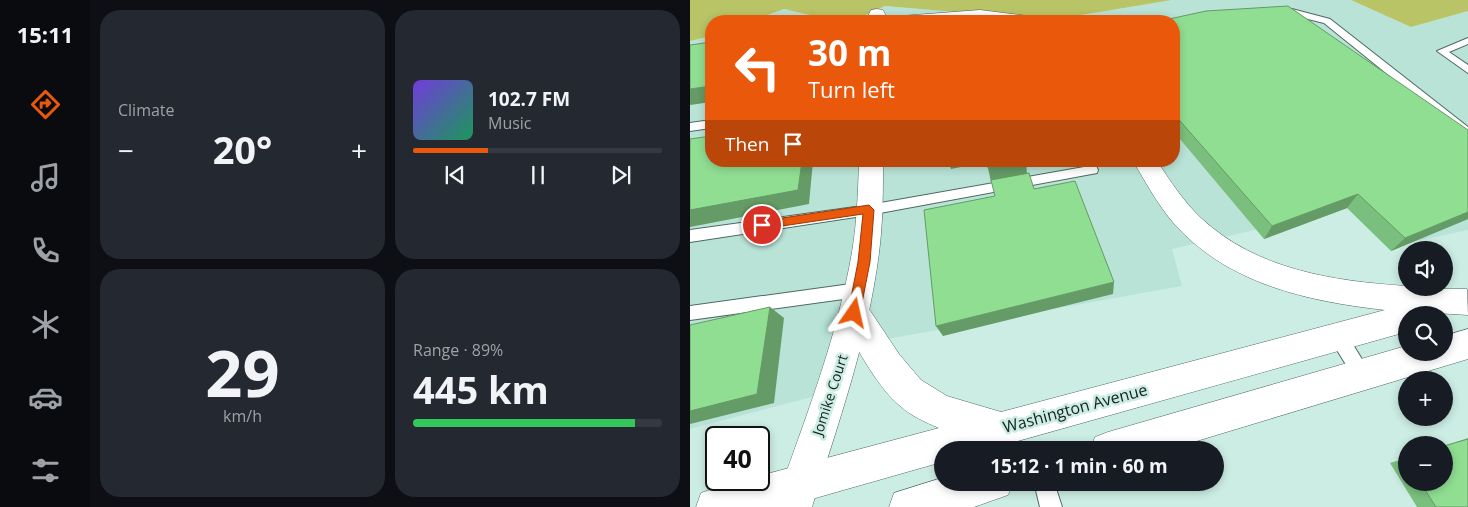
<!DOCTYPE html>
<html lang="en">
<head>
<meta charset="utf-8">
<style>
  :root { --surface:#171b24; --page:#242831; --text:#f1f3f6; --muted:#9ea1a6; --line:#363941; --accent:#ea580c }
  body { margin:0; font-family:"Open Sans",sans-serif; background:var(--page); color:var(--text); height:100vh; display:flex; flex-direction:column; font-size:19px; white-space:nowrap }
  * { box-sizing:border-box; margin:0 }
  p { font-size:16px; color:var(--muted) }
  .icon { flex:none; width:28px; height:28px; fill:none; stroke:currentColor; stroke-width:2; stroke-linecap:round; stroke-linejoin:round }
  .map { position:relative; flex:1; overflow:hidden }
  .drawer { display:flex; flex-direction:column; gap:10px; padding:10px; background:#0d0f14; width:600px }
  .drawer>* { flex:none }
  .hud { position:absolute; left:15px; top:15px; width:475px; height:152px; border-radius:20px; box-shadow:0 2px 8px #0003; background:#ea580c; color:#fff; overflow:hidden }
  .buttons { position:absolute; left:708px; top:241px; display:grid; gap:10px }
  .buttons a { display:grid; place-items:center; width:55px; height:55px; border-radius:50%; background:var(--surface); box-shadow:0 2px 8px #0003; font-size:25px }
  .speed { position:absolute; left:15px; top:426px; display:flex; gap:10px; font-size:25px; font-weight:700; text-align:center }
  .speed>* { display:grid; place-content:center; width:65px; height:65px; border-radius:50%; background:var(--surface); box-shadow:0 2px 8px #0003; line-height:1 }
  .speed .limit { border:2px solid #111; border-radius:8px; background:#fff; color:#111 }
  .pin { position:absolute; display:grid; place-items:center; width:42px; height:42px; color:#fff; margin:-21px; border:2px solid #fff; border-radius:50%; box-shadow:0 1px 5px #0007 }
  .me { position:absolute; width:55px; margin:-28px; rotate:11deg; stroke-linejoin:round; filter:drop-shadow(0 0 4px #0008) }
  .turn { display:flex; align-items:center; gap:18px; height:105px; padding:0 20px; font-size:22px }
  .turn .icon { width:65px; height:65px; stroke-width:2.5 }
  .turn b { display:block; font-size:35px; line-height:42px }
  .then { display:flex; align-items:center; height:48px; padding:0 20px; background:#0003; gap:10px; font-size:19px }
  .big { font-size:38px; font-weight:700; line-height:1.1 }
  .drawer .card { flex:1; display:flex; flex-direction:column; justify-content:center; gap:8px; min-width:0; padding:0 18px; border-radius:20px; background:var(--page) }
  .drawer .dial { align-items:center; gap:0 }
  .dial b { font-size:65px; line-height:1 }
  .song { display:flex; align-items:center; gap:15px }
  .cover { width:60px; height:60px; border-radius:8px; background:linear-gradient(135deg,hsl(260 70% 55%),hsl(150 70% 35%)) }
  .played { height:5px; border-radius:2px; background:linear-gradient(90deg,var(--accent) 30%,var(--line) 30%) }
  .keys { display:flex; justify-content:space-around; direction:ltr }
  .heat { display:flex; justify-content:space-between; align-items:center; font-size:28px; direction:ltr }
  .charge { height:8px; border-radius:4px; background:linear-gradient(90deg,#34c759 89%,var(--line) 0) }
  .drawer .tiles { flex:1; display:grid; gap:10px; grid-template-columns:repeat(2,1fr) }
  .trip { position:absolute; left:244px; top:441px; width:290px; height:50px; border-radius:25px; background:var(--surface); box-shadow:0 2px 8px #0003; font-weight:700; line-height:50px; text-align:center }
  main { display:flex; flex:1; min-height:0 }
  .dock { display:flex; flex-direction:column; width:90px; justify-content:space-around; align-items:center; background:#090b0e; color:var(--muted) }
  .dock .icon { width:35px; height:35px }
  .dock .on { color:var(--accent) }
  .dock b { font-size:22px; color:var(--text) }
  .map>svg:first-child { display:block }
  .built { fill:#b9e3d7 }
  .green { fill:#b9c467 }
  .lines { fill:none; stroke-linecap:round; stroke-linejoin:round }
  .service-casing { stroke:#4d6a62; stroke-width:2 }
  .minor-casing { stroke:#4d6a62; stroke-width:1 }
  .tertiary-casing { stroke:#4d6a62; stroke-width:1 }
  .primary-casing { stroke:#4d6a62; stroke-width:1 }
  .service { fill:#fff; fill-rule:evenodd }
  .minor { fill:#fff; fill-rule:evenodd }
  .tertiary { fill:#fff; fill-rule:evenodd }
  .primary { fill:#fff; fill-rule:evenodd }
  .wall { fill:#7bbf7e }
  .shaded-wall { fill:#649b66 }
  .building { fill:#8fde92; stroke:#649b66 }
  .route { fill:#ea580c; stroke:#983908 }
  .labels { text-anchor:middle; stroke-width:5; stroke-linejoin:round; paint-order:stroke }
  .street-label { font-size:14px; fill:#14201d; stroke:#ccede4 }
  .near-street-label { font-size:16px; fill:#14201d; stroke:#ccede4 }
</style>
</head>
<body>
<main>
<nav class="dock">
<b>15:11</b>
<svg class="icon on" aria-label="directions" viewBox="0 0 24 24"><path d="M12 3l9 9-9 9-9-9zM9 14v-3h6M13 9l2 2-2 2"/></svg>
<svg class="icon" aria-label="music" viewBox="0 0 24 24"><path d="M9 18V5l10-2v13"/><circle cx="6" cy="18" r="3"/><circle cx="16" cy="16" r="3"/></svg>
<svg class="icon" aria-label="phone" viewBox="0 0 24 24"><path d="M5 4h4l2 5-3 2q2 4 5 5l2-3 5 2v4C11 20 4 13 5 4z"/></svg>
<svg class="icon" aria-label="climate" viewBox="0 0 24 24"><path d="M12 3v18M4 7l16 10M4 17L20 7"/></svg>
<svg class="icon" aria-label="car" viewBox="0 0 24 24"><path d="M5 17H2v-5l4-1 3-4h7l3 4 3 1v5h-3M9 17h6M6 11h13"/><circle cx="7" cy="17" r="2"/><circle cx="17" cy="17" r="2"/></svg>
<svg class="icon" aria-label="filters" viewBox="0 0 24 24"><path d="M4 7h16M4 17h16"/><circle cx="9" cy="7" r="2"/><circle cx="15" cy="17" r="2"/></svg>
</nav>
<section class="drawer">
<div class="tiles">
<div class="card"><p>Climate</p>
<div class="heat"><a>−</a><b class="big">20°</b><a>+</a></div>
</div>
<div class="card">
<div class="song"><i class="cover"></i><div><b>102.7 FM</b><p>Music</p></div></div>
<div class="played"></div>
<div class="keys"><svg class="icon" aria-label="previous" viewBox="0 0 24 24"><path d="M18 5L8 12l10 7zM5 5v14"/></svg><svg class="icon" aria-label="pause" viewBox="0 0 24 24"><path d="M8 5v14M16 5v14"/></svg><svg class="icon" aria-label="next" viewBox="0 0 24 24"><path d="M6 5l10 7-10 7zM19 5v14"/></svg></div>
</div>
<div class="card dial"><b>29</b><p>km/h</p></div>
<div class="card"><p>Range · 89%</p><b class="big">445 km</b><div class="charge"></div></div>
</div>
</section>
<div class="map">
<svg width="778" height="507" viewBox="0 0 778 507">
  <rect width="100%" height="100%" fill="#ccede4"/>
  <g class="built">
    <polygon points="482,0 661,0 721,27 778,11 778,230 698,247 661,208 482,249 492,286 152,347 152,389 0,429 0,41 21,36 21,161 484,161 484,21 163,21 195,6 361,20"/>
    <polygon points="94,9 146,21 61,21"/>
  </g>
  <g class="green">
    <polygon points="0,0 482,0 361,20 195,6 163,21 146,21 94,9 61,21 21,21 21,36 0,41"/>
    <polygon points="661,0 778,0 778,11 721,27"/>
  </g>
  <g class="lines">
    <defs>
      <g id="service">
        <polygon points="602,9 640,19 778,127 778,137 774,136 634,23 602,15 590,16 585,13 590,10"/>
        <polygon points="778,38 778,44 759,52 778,65 778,73 747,51"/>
        <polygon points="21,120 21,128 0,131 0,123"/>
        <polygon points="392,161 404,161 408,170 407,173 179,215 0,242 0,230 179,205 394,167"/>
        <polygon points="168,283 174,285 176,290 174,295 168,297 0,320 0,306"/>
        <polygon points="648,328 654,330 678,369 681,375 678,381 672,384 666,381 642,342 639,336 642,330"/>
        <polygon points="344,482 364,482 372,507 350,507"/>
      </g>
      <polygon id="minor" points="187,9 193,10 195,14 195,21 178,21 179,14 181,10"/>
      <g id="tertiary">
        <polygon points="290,10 338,16 344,17 347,21 202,21 205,17 211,16"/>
        <path d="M169,161H193C193,192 193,222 189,253C178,340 148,424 122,507H84C113,424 147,340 162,252C167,222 168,192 169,161Z"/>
      </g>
      <g id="primary">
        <path d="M443,161H467C480,181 494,202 511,218C567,270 643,281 716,286V288L777,289L778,315L729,312L730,315H716V332L296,450H252V462L94,507H6L11,493C30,486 48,480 69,480V476L249,428C235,422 221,416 209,405C187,387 161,339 149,313L153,303L164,299L175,303L209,354L231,380L257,396L311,412L695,310C623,302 546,286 493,233C472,213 458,186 443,161Z"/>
        <polygon points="778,329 778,359 477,450 400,450 405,437 418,432 716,346 716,352 754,352 754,336"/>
        <polygon points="252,478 252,482 324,482 318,495 284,507 199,507 204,493"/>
      </g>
    </defs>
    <use href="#service" class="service-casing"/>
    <use href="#minor" class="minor-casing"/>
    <use href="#tertiary" class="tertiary-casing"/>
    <use href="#primary" class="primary-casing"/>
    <use href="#service" class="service"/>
    <use href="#minor" class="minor"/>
    <use href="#tertiary" class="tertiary"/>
    <use href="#primary" class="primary"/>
  </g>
  <g class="wall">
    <polygon points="484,21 778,130 778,219 701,251 657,208 574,239 484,132"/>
    <polygon points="778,438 778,507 727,507 700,463 716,458 716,482 754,482 754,446"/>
  </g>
  <g class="shaded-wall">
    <polygon points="21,86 21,102 0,105 0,89"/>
    <polygon points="112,161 123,161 119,204 0,227 0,210"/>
    <polygon points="258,161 296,161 296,162 261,169"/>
    <polygon points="336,161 337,175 301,182 298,168"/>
    <polygon points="668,194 657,208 574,239 582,226"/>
    <polygon points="778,212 778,219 701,251 715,238"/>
    <polygon points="424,282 423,294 253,336 246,326"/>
    <polygon points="80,307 94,318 84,403 0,424 0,411"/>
  </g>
  <g class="building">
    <polygon points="598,6 778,130 778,212 715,238 668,194 582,226 484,114 484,21 470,21 516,11"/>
    <polygon points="21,42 21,86 0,89 0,45"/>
    <polygon points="21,136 21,161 112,161 108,190 0,210 0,139"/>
    <polygon points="296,161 336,161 298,168"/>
    <polygon points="339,173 344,189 385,181 424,282 246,326 234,210 305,196 301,180"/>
    <polygon points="80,307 67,394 0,411 0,325"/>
    <polygon points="778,439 778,507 746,507 730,482 754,482 754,446"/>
  </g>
  <polygon class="route" points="179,205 184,210 180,262 170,313 169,317 164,318 160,317 158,313 168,262 173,214 72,229 66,225 72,221"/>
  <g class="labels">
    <g class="street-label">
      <text transform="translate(140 395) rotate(-72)" y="5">Jomike Court</text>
    </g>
    <g class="near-street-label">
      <text transform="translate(385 408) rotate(-15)" y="6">Washington Avenue</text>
    </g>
  </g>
</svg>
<div class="buttons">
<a><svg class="icon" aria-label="sound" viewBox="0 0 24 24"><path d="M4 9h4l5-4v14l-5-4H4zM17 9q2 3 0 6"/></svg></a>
<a><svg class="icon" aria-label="search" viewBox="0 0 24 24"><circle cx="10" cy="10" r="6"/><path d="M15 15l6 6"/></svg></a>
<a>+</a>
<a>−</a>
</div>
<div class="speed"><div class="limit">40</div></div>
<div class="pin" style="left:72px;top:225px;background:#d93025"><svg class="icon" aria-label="arrive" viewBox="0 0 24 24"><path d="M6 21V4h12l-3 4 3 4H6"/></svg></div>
<svg class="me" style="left:164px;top:313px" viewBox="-20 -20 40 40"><path d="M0-17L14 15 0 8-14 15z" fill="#ea580c" stroke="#fff" stroke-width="4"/></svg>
<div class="trip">15:12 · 1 min · 60 m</div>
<div class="hud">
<div class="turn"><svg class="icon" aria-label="left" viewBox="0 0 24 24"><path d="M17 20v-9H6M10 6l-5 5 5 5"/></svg><div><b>30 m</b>Turn left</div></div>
<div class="then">Then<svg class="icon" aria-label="arrive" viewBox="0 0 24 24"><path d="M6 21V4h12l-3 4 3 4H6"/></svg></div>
</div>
</div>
</main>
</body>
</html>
